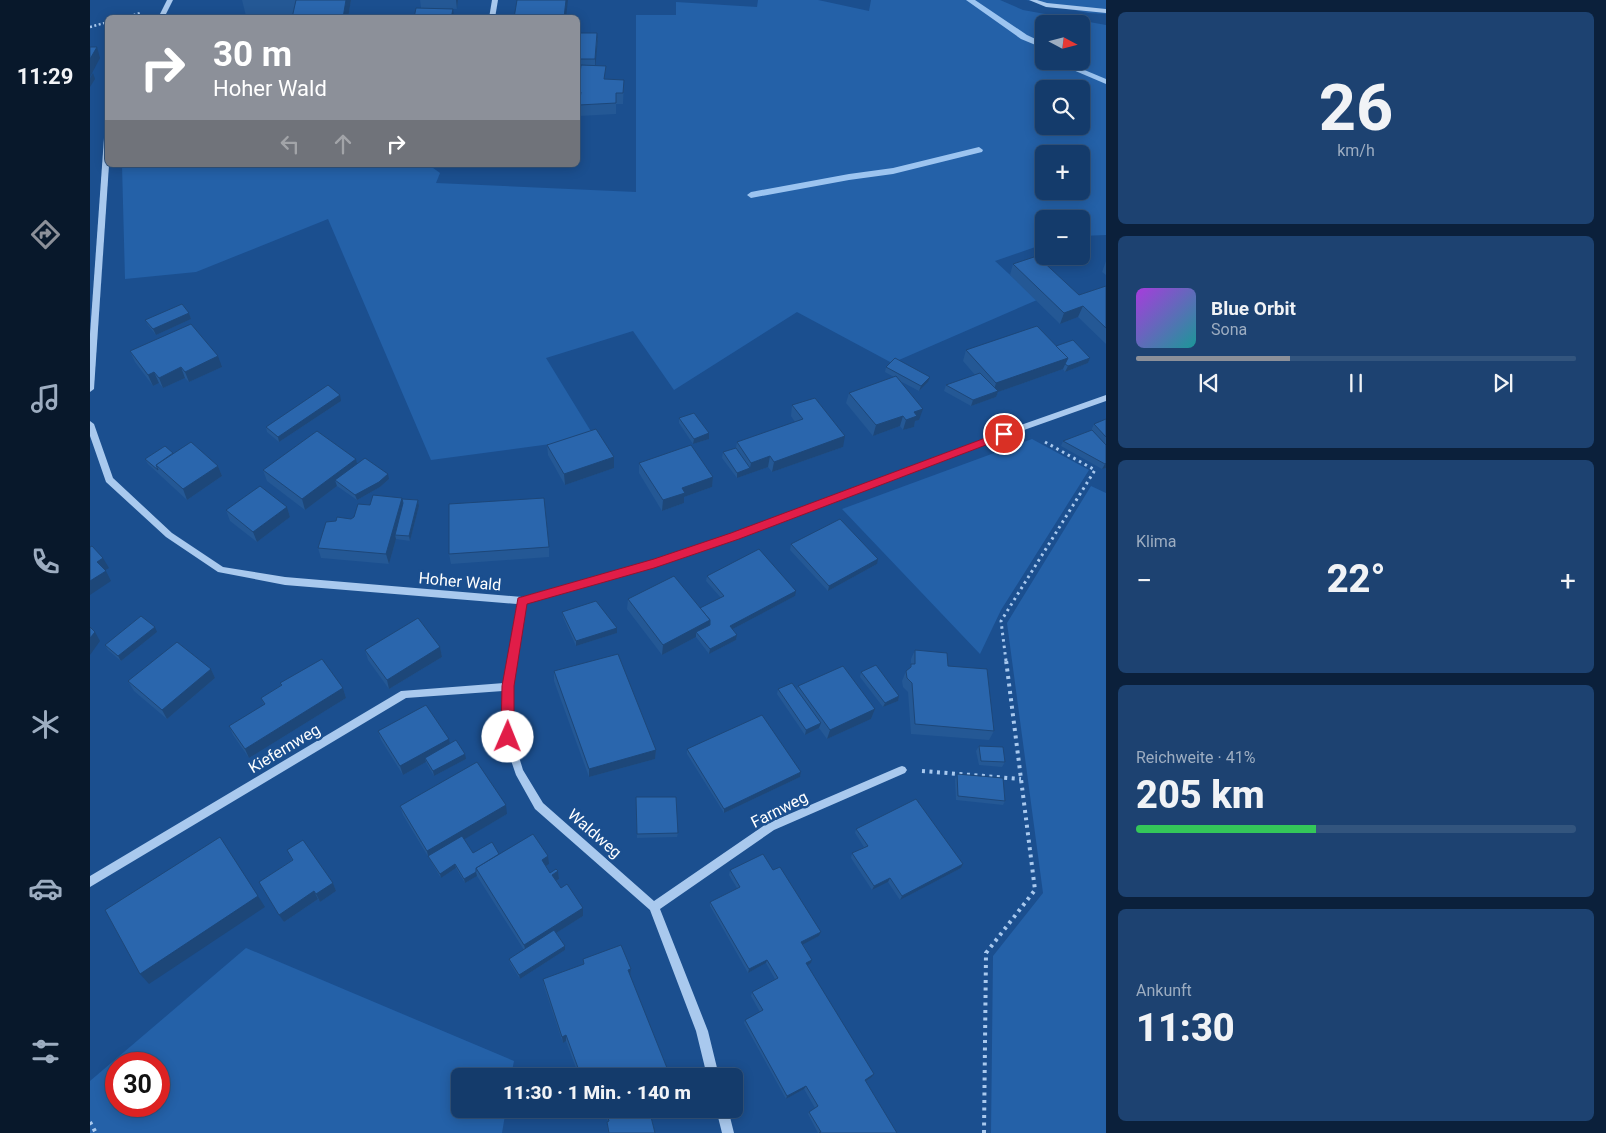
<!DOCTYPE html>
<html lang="de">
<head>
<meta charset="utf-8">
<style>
  :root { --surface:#143b6b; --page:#1d4271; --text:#f1f3f6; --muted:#9dadc1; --line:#33557e; --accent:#8c9099 }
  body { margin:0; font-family:Roboto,sans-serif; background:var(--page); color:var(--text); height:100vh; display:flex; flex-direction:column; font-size:19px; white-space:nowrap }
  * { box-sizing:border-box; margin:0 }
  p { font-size:16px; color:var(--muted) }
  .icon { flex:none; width:28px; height:28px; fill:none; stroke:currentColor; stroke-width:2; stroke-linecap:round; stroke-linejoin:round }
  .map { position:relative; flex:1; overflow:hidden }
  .side { display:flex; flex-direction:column; gap:12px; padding:12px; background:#0b203b; width:500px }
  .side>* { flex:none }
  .banner { position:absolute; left:15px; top:15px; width:475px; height:152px; border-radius:8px; box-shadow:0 2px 12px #0003,0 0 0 1px var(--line); background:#8c9099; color:#fff; overflow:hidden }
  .needle { width:32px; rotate:97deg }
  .tools { position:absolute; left:945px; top:15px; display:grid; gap:10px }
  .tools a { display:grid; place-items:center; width:55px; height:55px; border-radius:8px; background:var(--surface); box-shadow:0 2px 12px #0003,0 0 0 1px var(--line); font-size:25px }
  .speed { position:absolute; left:15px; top:1052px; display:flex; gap:10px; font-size:25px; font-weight:700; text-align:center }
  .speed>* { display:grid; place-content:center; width:65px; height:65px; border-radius:50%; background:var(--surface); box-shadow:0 2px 12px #0003,0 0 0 1px var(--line); line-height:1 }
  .speed .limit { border:8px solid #d22; background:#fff; color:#111 }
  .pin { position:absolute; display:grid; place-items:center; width:42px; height:42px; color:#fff; margin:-21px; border:2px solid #fff; border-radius:50%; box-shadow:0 1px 5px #0007 }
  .me { position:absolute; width:55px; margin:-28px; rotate:1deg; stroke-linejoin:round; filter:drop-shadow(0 0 4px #0008) }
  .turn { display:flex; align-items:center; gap:18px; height:105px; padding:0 25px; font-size:22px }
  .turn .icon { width:65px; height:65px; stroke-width:2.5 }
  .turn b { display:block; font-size:35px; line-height:42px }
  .lanes { display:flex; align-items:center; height:48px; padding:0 25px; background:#0003; justify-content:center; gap:25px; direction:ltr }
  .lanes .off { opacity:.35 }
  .big { font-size:38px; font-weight:800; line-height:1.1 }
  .side .card { flex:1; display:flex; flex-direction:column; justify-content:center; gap:8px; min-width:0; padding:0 18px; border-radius:8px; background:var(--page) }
  .side .dial { align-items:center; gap:0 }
  .dial b { font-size:65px; line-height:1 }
  .song { display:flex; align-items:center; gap:15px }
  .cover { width:60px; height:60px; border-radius:8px; background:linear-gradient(135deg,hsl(280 70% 55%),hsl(180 70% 35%)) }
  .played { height:5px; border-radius:2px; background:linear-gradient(90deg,var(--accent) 35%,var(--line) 35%) }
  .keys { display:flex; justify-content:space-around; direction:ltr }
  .heat { display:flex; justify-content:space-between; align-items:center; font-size:28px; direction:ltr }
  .charge { height:8px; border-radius:4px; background:linear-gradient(90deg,#34c759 41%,var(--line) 0) }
  .trip { position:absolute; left:361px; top:1068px; width:292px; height:50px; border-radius:8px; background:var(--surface); box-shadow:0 2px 12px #0003,0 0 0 1px var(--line); font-weight:800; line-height:50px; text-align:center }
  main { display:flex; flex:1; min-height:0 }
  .tab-bar { display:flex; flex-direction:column; width:90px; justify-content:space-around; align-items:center; background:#08182b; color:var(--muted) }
  .tab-bar .icon { width:35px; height:35px }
  .tab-bar .selected { color:var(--accent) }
  .tab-bar b { font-size:22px; color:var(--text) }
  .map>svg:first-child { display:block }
  .green { fill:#2461a8; fill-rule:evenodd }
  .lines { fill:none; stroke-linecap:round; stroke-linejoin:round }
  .stream { fill:#9cc4f0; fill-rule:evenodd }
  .path-far2 { stroke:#a9c9ee; stroke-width:2.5; stroke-dasharray:2 2.5; stroke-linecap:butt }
  .path-far1 { stroke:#a9c9ee; stroke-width:3; stroke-dasharray:2.5 4; stroke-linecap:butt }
  .path { stroke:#a9c9ee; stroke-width:4; stroke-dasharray:3 4.5; stroke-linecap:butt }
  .minor { fill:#a9c9ee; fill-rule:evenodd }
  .wall { fill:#245895 }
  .shaded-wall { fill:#1d4779 }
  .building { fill:#2a66ad; stroke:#1d4779 }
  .route { fill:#e11d48; stroke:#92132f }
  .labels { text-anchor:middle; stroke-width:5; stroke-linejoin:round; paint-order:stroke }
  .street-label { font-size:16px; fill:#fff; stroke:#1b4f8f }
</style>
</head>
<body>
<main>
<nav class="tab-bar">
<b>11:29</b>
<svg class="icon selected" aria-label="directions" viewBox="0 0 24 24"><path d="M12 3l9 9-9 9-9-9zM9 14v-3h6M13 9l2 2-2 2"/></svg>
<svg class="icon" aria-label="music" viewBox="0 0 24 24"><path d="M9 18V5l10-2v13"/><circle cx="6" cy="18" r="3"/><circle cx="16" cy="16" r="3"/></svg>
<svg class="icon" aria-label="phone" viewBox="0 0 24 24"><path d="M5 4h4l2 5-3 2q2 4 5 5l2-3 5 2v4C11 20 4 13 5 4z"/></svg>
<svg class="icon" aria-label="climate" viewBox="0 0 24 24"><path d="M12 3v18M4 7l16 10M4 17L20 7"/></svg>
<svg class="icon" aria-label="car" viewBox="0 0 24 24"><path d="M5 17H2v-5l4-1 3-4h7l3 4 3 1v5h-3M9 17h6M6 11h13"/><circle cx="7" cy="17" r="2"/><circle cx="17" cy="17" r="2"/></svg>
<svg class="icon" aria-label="filters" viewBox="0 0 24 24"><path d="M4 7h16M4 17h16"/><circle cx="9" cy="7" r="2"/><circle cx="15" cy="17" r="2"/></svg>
</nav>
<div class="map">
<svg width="1016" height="1133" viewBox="0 0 1016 1133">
  <rect width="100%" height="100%" fill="#1b4f8f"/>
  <g class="green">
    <path d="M668,0H728L779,11L781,0H910L933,10L1016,25V235L991,236V219H954V244L905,261L947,300L802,363L707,312L584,390L543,331L456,358L505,438L341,460L238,219L106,272L35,279L32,165H339L350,173L346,183L546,192V15H586V2L667,7ZM954,24H991V61H954ZM954,89H991V126H954ZM954,154H991V191H954Z"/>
    <polygon points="936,0 1016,0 1016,14 998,13"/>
    <polygon points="942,439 999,470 911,610 890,654 752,509"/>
    <polygon points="1001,486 1016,493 1016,1133 901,1133 903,956 953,893 917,623"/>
    <path d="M156,948L424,1061L421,1076H370V1109H416L412,1133H0V1081ZM26,1064H69V1106H26Z"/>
  </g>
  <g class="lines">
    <g class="stream">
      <polygon points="876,0 885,0 937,35 954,43 954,54 951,54 948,46 931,39"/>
      <polygon points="962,61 973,61 1016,79 1016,84"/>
      <polygon points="889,147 893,150 892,152 803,174 759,180 661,198 657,195 661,192 759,174 803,168"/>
    </g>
    <g class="path-far2">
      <polyline points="35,18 50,13"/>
      <polyline points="0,27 18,22"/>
    </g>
    <polyline class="path-far1" points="916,661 911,621 1005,470 955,442"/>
    <g class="path">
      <polyline points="832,771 931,779"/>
      <polyline points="0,1122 6,1133"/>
      <polyline points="894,1133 896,953 945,890 916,660"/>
    </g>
    <g class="minor">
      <polygon points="77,0 83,0 74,18 68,18"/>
      <polygon points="402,0 408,0 405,18 399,18"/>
      <polygon points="939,0 947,0 957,3 1016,9 1016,13 956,7"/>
      <polygon points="18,122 19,165 4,389 0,392 0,334 15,124"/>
      <polygon points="1016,395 1016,401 934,430 648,538 564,566 436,603 423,687 423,737 433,770 453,803 564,901 676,824 809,767 812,766 815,767 817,770 815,773 684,830 570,909 618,1031 629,1076 617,1076 606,1031 560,910 445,809 426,775 413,737 413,691 316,698 0,887 0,876 311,691 414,683 427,604 195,585 128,572 76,537 16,482 0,436 0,421 4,424 23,478 82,533 133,567 195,577 432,597 564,560 642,534 928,426"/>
      <polygon points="626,1109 638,1109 644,1133 632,1133"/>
    </g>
  </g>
  <g class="wall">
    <polygon points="152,0 261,0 258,18 202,18 203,15 156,16"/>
    <polygon points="330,0 368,0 367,9 331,8"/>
    <polygon points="488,32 508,38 505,65 515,79 534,80 533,104 526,104 526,114 489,116 490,102 488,101 488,90 490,70 488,70"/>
    <polygon points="1016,261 1016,275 1012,272"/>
    <polygon points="923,264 989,295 1016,286 1016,344 988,317 970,324 920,275"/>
    <polygon points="99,313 101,319 66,335 58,325 55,320"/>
    <polygon points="966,346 1000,358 998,363 975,372 973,369 908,392 906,397 881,406 854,391 856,385 885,375 873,361 876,350"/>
    <polygon points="40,351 132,367 99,382 95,378 73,388 69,383 63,386 45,362"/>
    <polygon points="796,367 838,382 829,391 808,380 829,420 825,421 824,427 813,430 810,426 783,436 756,403 759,393 804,377 795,372"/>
    <polygon points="251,401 189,442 177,432 176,427"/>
    <polygon points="702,405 753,447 682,472 678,467 647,478 632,458 633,452 646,448 647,442 705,422 701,416"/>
    <polygon points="589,418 619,439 603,444 589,423"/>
    <polygon points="1016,419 1016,468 1012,469 971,446 973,441 1001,431 1004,424"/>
    <polygon points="457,445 524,457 524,468 475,485 458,455"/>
    <polygon points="83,453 128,466 132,476 97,500 58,464 55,459"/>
    <polygon points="549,463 623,477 622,487 594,497 594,503 572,511 549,473"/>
    <polygon points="267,464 299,479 290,487 267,500 247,486 215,510 177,481 173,470"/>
    <polygon points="312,499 328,500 329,506 320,541 306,539 299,564 231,558 228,548 261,519"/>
    <polygon points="197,507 200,517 167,542 140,521 136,510"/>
    <polygon points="701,544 787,564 738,591 700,550"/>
    <polygon points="459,547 459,557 361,564 359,554"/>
    <polygon points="617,576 705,596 643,629 647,635 646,640 619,654 606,637 572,655 537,609 538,599 610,608 631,598 616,581"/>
    <polygon points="472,612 527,628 527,633 486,646 473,617"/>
    <polygon points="67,632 31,661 18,650 15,645"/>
    <polygon points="350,647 352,657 299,689 278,660 275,650"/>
    <polygon points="825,650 858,666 904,731 899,740 821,734 818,692 813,687 812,681 816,671 819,669 821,664 821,659"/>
    <polygon points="121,669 125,678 77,719 44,691 38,681"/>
    <polygon points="464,671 566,750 565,759 499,777 464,681"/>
    <polygon points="771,672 809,696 808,701 793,707 770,677"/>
    <polygon points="190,683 253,688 256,698 159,758 143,735 139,726 174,705 171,698 191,685"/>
    <polygon points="708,686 785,709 781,719 737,739 729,728 715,735 687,694 688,689 707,690"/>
    <polygon points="288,731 359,739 360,744 376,759 344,776 336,762 313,775 291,740"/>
    <polygon points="889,746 915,762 912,767 889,765 886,751"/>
    <polygon points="597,749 711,772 710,777 634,813 597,754"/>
    <polygon points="867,774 915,801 913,805 866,800 865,779"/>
    <polygon points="546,797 588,833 587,837 547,838"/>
    <polygon points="310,806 417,814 374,839 383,853 409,854 459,864 456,866 460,873 468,871 469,879 466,881 471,888 493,916 466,933 475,946 475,950 430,979 420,963 419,959 434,950 387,876 375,883 366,868 351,878 313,815"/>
    <polygon points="766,829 873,864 871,868 810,900 798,882 782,890 761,858 762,853 774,847 765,833"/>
    <polygon points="197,850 243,883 246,891 230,902 228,899 194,922 169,882 202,860"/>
    <polygon points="640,870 683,870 731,932 729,936 713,944 722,960 721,963 717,965 784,1074 782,1077 776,1081 807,1133 728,1133 718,1114 719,1112 725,1108 714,1089 696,1099 654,1023 655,1020 670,1012 661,996 662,992 685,979 676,963 658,973 620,906 620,902 647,888 639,875"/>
    <polygon points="493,959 541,969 540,976 577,1068 576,1074 570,1076 489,1076 476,1041 473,1043 454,986 453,979 493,964"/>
    <polygon points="514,1109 567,1109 567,1114 561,1116 565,1133 518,1133 517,1125 517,1122 518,1122"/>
  </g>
  <g class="shaded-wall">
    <polygon points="256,0 261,0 258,18 253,18"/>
    <polygon points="366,0 368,0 367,9"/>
    <polygon points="476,0 478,0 476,18 474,18"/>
    <polygon points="363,9 364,18 361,18"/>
    <polygon points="508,33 508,38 505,70 505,59"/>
    <polygon points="7,47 10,58 0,77 0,59"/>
    <polygon points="3,73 5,79 0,87 0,78"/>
    <polygon points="993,306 988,317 970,324 974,313"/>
    <polygon points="99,313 101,319 66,335 63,329"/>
    <polygon points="128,356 132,367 99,382 95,372"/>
    <polygon points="978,358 973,369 908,392 906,397 881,406 883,400 903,393 906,383"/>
    <polygon points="1000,358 998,363 975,372 978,366"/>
    <polygon points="91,367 95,378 73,388 69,378"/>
    <polygon points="64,372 69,383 63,386 58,375"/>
    <polygon points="840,377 838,382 829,391 831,386"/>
    <polygon points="250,395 251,401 189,442 188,437"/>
    <polygon points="833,409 829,420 825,421 824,427 813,430 816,420 824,412"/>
    <polygon points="813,416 810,426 783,436 786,425"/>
    <polygon points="619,433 619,439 603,444 604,439"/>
    <polygon points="755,436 753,447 682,472 684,462"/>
    <polygon points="680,456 678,467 647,478 647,473 660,468 661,463"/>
    <polygon points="524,457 524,468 475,485 474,474"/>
    <polygon points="266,459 268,469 245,480 247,486 215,510 212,499"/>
    <polygon points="1016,463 1016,468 1012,469 1015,464"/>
    <polygon points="128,466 132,476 97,500 93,489"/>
    <polygon points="298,474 299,479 290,487 267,500 265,495"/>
    <polygon points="623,477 622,487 594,497 594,503 572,511 573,500 592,488"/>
    <polygon points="312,498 314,509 305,535 306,539 299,564 296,554"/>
    <polygon points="328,500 329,506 320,541 319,536"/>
    <polygon points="197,507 200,517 167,542 163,532"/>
    <polygon points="13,558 19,568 12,572 7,562"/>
    <polygon points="788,559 787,564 738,591 739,586"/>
    <polygon points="16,571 21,581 0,595 0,581"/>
    <polygon points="706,591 705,596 639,631 640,626"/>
    <polygon points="620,620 619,630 606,632 606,637 572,655 573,645"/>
    <polygon points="65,627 67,632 31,661 28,656"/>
    <polygon points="527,628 527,633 486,646 486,641"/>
    <polygon points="5,632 10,641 0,655 0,638"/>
    <polygon points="647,635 646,640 619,654 620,649"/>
    <polygon points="350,647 352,657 299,689 297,680"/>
    <polygon points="121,669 125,678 77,719 72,710"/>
    <polygon points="253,688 256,698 159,758 155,749"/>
    <polygon points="809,696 808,701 793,707 795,703"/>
    <polygon points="785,709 781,719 737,739 740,730"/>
    <polygon points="731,723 729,728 715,735 716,730"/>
    <polygon points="359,739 361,748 335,758 336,762 313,775 310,766"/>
    <polygon points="566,750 565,759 499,777 499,769"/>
    <polygon points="375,754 376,759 344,776 343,771"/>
    <polygon points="711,772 710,777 634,813 634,809"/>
    <polygon points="416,805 417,814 341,859 338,856 337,851"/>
    <polygon points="458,856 459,864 453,868 452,860"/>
    <polygon points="365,864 366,868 351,878 350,874"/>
    <polygon points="873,864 871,868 810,900 812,896"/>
    <polygon points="468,871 469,879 462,883 462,875"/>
    <polygon points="386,872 387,876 375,883 374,879"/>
    <polygon points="800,878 798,882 782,890 784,886"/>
    <polygon points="243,883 246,891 230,902 226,894"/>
    <polygon points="224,891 228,899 194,922 189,915"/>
    <polygon points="168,896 175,907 59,984 50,974"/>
    <polygon points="493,908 493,916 436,952 434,945"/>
    <polygon points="731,932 729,936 710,946 711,942"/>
    <polygon points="475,946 475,950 430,979 429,975"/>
    <polygon points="677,960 676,963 658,973 659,969"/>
    <polygon points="722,960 721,963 715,967 716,963"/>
    <polygon points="541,969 540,976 538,970"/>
    <polygon points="476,1035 476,1041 473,1043 472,1037"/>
    <polygon points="577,1068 576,1074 570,1076 556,1076"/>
    <polygon points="784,1074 782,1077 773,1083 775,1080"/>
    <polygon points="716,1086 714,1089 696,1099 697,1096"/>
    <polygon points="568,1111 567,1114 560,1116 560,1113"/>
  </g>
  <g class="building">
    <polygon points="206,0 256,0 253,18 202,18"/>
    <polygon points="427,0 476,0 474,18 424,18"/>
    <polygon points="326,8 363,9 361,18 324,18"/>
    <polygon points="488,33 507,33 505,59 488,59"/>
    <polygon points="0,47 7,47 0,59"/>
    <polygon points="491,65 516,66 514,79 534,80 533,93 526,93 526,103 489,105 491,92 488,90"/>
    <polygon points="947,256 989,295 1016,286 1016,328 993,306 974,313 923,264"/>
    <polygon points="92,304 99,313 63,329 55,320"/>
    <polygon points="101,324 128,356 95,372 91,367 69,378 64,372 58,375 40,351"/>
    <polygon points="947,326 978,358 906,383 876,350"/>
    <polygon points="983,340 1000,358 978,366 975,364 978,358 966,346"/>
    <polygon points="805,358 840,377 831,386 796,367"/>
    <polygon points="890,373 908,391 883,400 856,385"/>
    <polygon points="806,376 833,409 824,412 827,416 816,420 813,416 786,425 759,393"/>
    <polygon points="238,385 250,395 188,437 176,427"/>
    <polygon points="725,398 755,436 684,462 680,456 661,463 647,442 713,419 702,405"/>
    <polygon points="604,413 619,433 604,439 589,418"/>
    <polygon points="1016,419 1016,437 1004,424"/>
    <polygon points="506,429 524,457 474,474 457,445"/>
    <polygon points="1002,430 1016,445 1016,463 1015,464 973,441"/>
    <polygon points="227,431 266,459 212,499 173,470"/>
    <polygon points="101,442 128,466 93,489 66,465"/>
    <polygon points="601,445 623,477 592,488 595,493 573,500 549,463"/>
    <polygon points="75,446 83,453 66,465 68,470 55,459"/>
    <polygon points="646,448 660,468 647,473 633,452"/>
    <polygon points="275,458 298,474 289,482 265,495 245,480"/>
    <polygon points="170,486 197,507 163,532 136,510"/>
    <polygon points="283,495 312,498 296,554 228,548 236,522 246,521 247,517 261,519 264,517 268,504 280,505"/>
    <polygon points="454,498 459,547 359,554 359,504"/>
    <polygon points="312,499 328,500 319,536 305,535 313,503"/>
    <polygon points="750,519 788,559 739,586 701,544"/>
    <polygon points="2,546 13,558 7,562 16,571 0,581 0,547"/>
    <polygon points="669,549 706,591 640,626 647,635 620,649 606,632 620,625 620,620 610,608 634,596 617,576"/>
    <polygon points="584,576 620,620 573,645 538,599"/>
    <polygon points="506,601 527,628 486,641 472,612"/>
    <polygon points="51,616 65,627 28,656 15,645"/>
    <polygon points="328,618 350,647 297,680 275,650"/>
    <polygon points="0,627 5,632 0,638"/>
    <polygon points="87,642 121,669 72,710 38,681"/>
    <polygon points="825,650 857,653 858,666 897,669 904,731 825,724 822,683 817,678 816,671 821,667 821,664 825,664"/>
    <polygon points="528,654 566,750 499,769 464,671"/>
    <polygon points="232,659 253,688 155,749 139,726 175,704 171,698 192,685 190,683"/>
    <polygon points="786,665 809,696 795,703 771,672"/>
    <polygon points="753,666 785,709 740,730 708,686"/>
    <polygon points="702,683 731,723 716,730 688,689"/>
    <polygon points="336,705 359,739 310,766 288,731"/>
    <polygon points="672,715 711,772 634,809 597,749"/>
    <polygon points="366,740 375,754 343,771 335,758"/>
    <polygon points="889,746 913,747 915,762 891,761"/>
    <polygon points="387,762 416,805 337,851 310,806"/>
    <polygon points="867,774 913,778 915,801 868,796"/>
    <polygon points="546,797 586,797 588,833 547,834"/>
    <polygon points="826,799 873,864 812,896 800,878 784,886 762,853 778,846 766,829"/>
    <polygon points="443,834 458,856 452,860 460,873 466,869 468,871 462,875 471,888 477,884 493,908 434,945 386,868"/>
    <polygon points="372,836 383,853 402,842 409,854 386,868 386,872 374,879 365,864 350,874 338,856"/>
    <polygon points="130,837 168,896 50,974 15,910"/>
    <polygon points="213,840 243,883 226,894 224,891 189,915 169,882 203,860 197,850"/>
    <polygon points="673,854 683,870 690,867 731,932 711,942 722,960 716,963 784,1074 775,1080 807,1133 729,1133 731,1132 719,1112 728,1106 716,1086 697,1096 655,1020 673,1010 662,992 688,978 677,960 659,969 620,902 650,887 640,870"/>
    <polygon points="464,930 475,946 429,975 419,959"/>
    <polygon points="531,945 541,969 538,970 577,1068 556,1076 491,1076 476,1035 472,1037 453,979 494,964 493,959"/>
    <polygon points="515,1109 567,1109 568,1111 560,1113 565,1133 519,1133 517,1122 519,1121"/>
  </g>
  <polygon class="route" points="914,431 917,432 919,434 917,437 649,539 564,568 437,604 424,686 424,737 422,741 418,743 413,741 411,737 412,686 428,598 564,559 641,533"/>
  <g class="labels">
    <g class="street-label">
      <text transform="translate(370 581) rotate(5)" y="6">Hoher Wald</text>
      <text transform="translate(194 748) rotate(-31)" y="6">Kiefernweg</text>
      <text transform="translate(689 809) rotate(-27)" y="6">Farnweg</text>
      <text transform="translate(505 833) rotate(41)" y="6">Waldweg</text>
    </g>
  </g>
</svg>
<div class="tools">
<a><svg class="needle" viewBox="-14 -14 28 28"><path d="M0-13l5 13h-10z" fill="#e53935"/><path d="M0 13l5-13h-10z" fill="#9dadc1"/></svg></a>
<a><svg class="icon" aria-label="search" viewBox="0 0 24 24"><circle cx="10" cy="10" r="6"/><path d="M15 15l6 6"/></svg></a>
<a>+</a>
<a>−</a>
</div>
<div class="speed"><div class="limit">30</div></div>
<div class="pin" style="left:914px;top:434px;background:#d93025"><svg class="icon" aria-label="arrive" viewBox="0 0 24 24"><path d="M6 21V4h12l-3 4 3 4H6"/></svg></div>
<svg class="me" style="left:418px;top:737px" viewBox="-20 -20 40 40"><circle r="19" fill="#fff"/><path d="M0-13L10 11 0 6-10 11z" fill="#e11d48"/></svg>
<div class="trip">11:30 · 1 Min. · 140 m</div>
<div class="banner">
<div class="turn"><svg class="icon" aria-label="right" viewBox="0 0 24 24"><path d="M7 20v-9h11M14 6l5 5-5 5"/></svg><div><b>30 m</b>Hoher Wald</div></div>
<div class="lanes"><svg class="icon off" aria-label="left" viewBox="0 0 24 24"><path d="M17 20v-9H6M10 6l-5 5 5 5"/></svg><svg class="icon off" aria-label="ahead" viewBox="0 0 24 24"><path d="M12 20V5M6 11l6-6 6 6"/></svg><svg class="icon" aria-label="right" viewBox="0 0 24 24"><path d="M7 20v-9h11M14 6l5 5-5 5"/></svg></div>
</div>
</div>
<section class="side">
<div class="card dial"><b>26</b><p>km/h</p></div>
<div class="card">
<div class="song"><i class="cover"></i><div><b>Blue Orbit</b><p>Sona</p></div></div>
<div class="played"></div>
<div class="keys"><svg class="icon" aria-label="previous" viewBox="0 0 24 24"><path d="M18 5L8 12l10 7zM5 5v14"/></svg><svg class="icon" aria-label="pause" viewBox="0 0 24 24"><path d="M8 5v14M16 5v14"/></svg><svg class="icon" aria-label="next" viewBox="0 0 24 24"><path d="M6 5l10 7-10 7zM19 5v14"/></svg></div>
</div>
<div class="card"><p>Klima</p>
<div class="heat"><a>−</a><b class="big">22°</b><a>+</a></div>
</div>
<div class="card"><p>Reichweite · 41%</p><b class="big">205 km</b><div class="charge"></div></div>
<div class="card"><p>Ankunft</p><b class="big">11:30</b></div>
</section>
</main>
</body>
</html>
